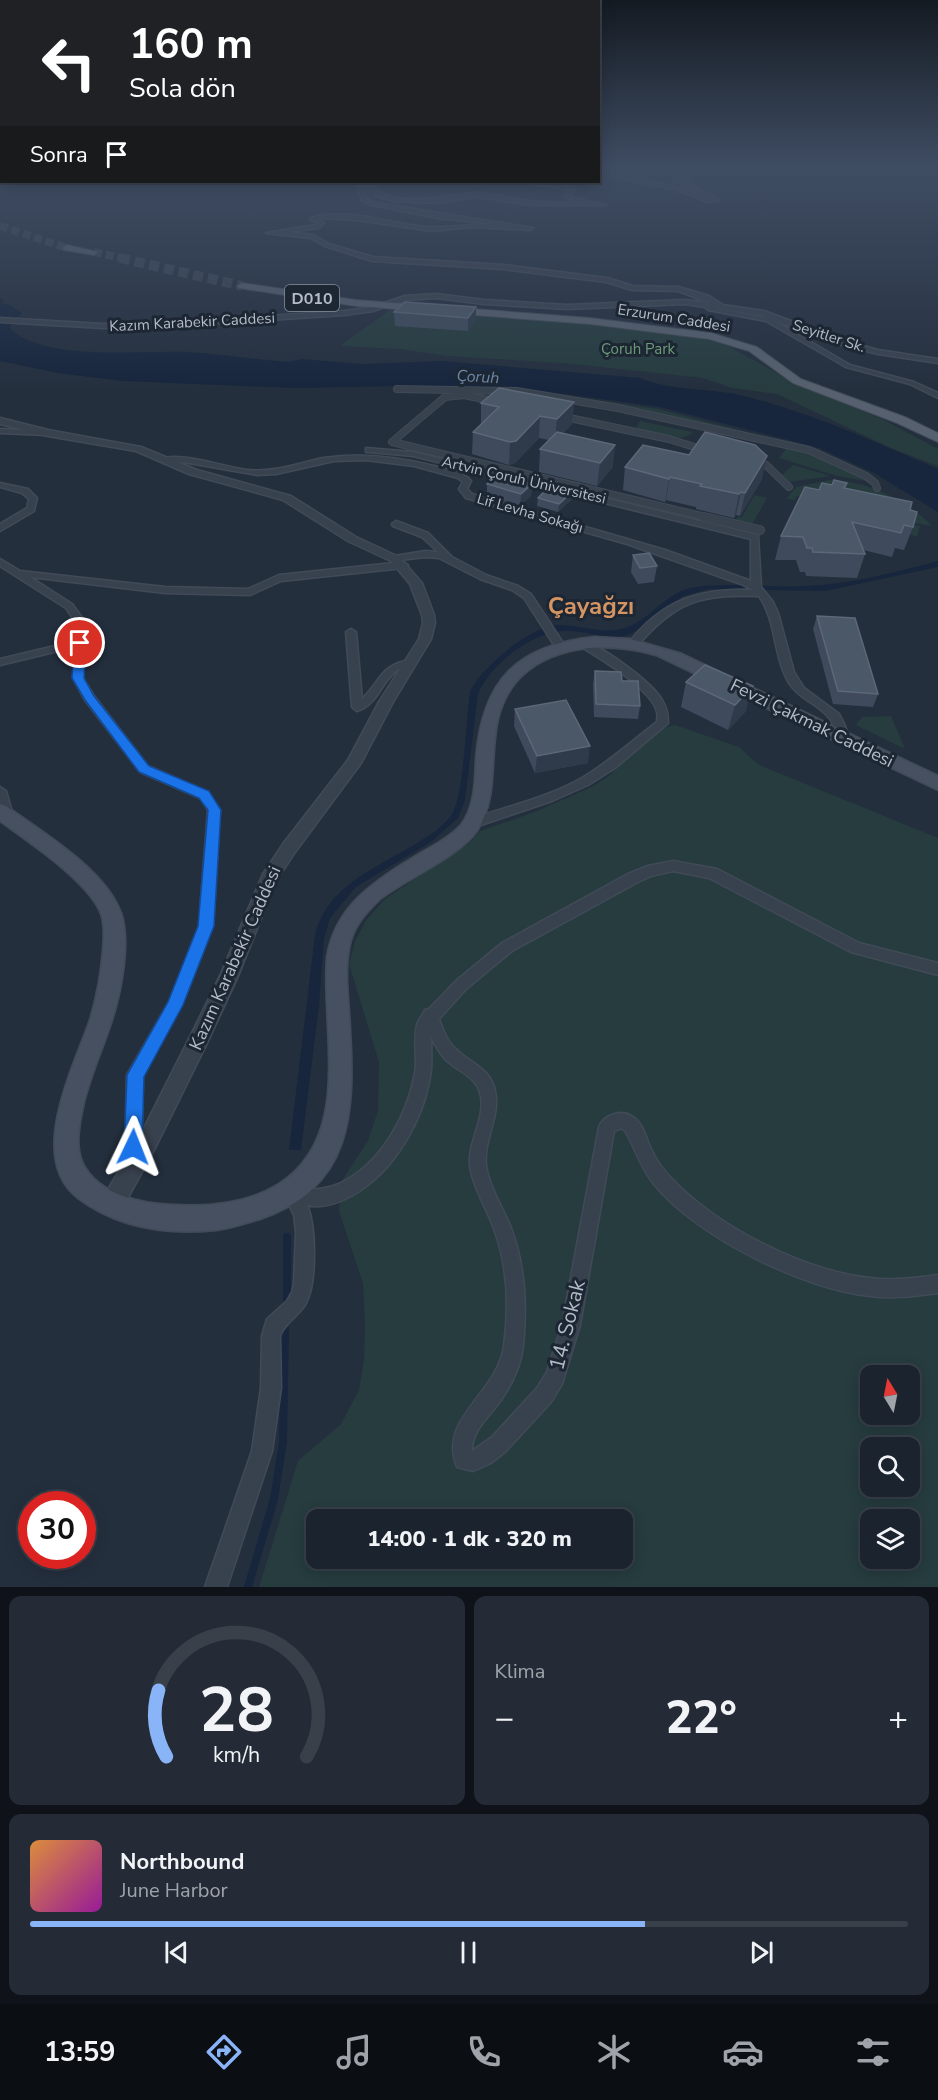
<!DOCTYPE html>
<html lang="tr">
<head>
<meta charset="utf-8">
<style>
  :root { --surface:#1b232e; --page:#242b36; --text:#f1f3f6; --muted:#a0a4aa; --line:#39404a; --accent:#8ab4f8 }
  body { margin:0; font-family:"Nunito Sans",sans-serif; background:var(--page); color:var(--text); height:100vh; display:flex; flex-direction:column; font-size:22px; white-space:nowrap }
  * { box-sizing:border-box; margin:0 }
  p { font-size:20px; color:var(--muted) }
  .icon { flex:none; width:33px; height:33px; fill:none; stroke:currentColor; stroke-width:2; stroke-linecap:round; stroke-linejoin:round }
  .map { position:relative; height:1587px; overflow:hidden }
  .side { display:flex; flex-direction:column; gap:9px; padding:9px; background:#0f1319; flex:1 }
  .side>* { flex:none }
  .hud { position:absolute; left:0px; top:0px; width:600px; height:183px; box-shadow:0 3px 15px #0003,0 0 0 2px var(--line); background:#202124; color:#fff; overflow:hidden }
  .needle { width:39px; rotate:350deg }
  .buttons { position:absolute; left:860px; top:1365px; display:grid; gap:12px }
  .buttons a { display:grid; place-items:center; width:60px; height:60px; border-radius:12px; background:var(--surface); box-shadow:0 3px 15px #0003,0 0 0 2px var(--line); font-size:30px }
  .speed { position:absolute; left:18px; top:1491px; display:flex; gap:12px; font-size:30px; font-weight:700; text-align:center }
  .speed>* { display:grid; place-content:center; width:78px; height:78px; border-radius:50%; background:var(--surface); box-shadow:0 3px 15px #0003,0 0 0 2px var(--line); line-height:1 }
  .speed .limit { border:9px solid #d22; background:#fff; color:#111 }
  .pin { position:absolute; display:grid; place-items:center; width:51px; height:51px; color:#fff; margin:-26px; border:3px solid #fff; border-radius:50%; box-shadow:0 2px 6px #0007 }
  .me { position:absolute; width:66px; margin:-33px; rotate:2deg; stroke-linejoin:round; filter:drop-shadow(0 0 4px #0008) }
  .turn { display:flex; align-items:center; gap:21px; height:126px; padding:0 30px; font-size:27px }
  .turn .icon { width:78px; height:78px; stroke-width:2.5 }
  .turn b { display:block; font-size:42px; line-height:51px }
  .then { display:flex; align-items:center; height:57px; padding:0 30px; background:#0003; gap:12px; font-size:22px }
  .big { font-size:45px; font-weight:800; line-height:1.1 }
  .side .card { flex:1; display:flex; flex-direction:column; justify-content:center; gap:9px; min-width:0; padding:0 21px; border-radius:12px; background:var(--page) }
  .side .dial { align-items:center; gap:0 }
  .dial svg { height:156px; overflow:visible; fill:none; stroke:var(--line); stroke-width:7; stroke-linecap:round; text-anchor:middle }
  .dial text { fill:var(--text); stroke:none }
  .song { display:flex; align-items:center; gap:18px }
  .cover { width:72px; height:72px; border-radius:9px; background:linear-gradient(135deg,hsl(30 70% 55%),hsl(300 70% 35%)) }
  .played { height:6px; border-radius:3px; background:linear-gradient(90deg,var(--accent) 70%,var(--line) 70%) }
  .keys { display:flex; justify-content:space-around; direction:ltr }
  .heat { display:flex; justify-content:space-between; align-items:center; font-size:33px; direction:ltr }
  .side .tiles { flex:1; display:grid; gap:9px; grid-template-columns:1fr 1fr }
  .card:last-child { grid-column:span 2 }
  .trip { position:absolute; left:306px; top:1509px; width:327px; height:60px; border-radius:12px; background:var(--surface); box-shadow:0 3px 15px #0003,0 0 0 2px var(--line); font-weight:800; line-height:60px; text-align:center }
  .tab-bar { display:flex; height:96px; justify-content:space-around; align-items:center; background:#0b0e12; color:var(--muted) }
  .tab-bar .icon { width:42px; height:42px }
  .tab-bar .on { color:var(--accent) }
  .tab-bar b { font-size:27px; color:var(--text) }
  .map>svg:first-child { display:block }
  .green { fill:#263c3f; fill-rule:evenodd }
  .water { fill:#17263c }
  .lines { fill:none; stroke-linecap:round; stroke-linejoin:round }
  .stream { stroke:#17263c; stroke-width:8 }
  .primary-tunnel-far1 { stroke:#3a4453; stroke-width:8; stroke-dasharray:8 4; stroke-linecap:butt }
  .primary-tunnel { stroke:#3a4453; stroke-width:10; stroke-dasharray:10 5; stroke-linecap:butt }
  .pedestrian-far1-casing { stroke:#414a57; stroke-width:8 }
  .pedestrian-casing { stroke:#414a57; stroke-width:10 }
  .minor-casing { stroke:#414a57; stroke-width:3 }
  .tertiary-casing { stroke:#414a57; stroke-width:3 }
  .secondary-casing { stroke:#414a57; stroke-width:3 }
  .primary-casing { stroke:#414a57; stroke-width:2 }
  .pedestrian-far1 { stroke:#38414e; stroke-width:6 }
  .pedestrian { stroke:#38414e; stroke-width:8 }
  .minor { fill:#38414e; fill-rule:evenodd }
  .tertiary { fill:#38414e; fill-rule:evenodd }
  .secondary { fill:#465061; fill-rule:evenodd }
  .primary { fill:#56606e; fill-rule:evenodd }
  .wall { fill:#3f4b5c }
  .shaded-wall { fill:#2f3b4b }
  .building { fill:#4b5868; stroke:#5c6777; stroke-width:1.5 }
  .route { fill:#1a73e8; stroke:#114b97; stroke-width:1.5 }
  .labels { text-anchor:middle; stroke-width:6; stroke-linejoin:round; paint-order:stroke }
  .far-street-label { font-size:15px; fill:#b4bcc9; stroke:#1d2633 }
  .far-park-label { font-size:15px; fill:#6b9a76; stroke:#1d2633 }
  .shield { fill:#1d2633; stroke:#878f9c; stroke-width:1.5 }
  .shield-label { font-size:16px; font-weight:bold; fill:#b4bcc9 }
  .far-water-label { font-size:16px; font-style:italic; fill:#6d86a8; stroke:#1d2633 }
  .street-label { font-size:18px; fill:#b4bcc9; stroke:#1d2633 }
  .near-street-label { font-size:21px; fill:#b4bcc9; stroke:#1d2633 }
  .district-label { font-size:24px; font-weight:bold; fill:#d59563; stroke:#1d2633 }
</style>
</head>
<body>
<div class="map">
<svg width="938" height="1587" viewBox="0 0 938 1587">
  <rect width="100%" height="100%" fill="#242f3e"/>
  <g class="green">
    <polygon points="390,310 636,327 688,335 726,345 803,387 882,419 938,449 938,466 891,448 777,394 732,388 703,378 563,363 447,356 400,349 340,346"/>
    <polygon points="569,396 658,409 778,440"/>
    <path d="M640,421L693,432C681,445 652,434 635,430Z"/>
    <polygon points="787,447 812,454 867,481 837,476 779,458"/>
    <polygon points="793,465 830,476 790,482 782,475"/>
    <path d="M829,480C866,480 907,500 932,526L915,523L914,525L920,526L917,537L848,506L797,496L794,500L786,499L796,487Z"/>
    <polygon points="754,495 767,498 751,526 735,522 738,517 742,517"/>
    <polygon points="891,716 905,749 856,725 862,717"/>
    <path d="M675,725L739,747L759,765L938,838V1587H259L298,1461L341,1424L359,1390L364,1359L365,1325L363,1283L339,1211L341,1182L368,1141L378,1111L379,1062L349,964L355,941L367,919L385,899L468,844L480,831L537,811L594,786L611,774L658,729ZM870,1376H909V1414H870ZM870,1448H909V1486H870ZM316,1520H622V1558H316ZM870,1520H909V1558H870Z"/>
  </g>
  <g class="water">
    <path d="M0,298L3,299V304H8L22,313L10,327L11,330C51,362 137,350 187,352C221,354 255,360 289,362L301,359L362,364L442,361L640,378C670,391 707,388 740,395C809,412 873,441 938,469V512L874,473L819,448L660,407L520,388L397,386L295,388L122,381L58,373L0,361Z"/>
    <path d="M938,561V567L825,591L709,589L683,596C667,608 645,629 627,635C610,641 588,632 572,631C537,627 491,663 478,694L465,800L458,818L431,842L356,887L330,918L324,939L319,1006L301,1150H289L315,935C329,881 383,866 425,838C435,832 445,824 452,814C464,794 466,720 470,692C480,668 531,626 557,625C578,624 600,634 621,629C649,623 665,591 695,587C729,582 769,588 804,586C849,585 895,572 938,561Z"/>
  </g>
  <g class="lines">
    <g class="stream">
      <polyline points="287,1237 287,1298"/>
      <polyline points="248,1587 274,1499 283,1442 285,1329"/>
    </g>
    <g class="primary-tunnel-far1">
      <polyline points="0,226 67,248"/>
      <polyline points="94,252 126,259"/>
    </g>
    <polyline class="primary-tunnel" points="120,258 242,286"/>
    <defs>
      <g id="pedestrian-far1">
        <polyline points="397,389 517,391 618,408 809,450 866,476 875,483 877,488"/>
        <polyline points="497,402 464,395 445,397 392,442 710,518"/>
        <polyline points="560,416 669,439 704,450"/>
        <polyline points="756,461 766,465 789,487"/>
      </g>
      <polyline id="pedestrian" points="704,517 760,530"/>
      <g id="minor">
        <polygon points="669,168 673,168 679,179 684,183 675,181"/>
        <polygon points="704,301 712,308 770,318 850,365 914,382 938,393 938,398 910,384 846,367 766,321 708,310 701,303"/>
        <polygon points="0,429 47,431 51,433 47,435 0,433"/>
        <path d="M366,448L413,452L758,535L761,587L773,602L778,613L794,672L804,688L839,714L845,726L849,738L847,741H839C836,734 835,726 830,719C819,704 800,700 789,683C773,656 777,622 759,596C700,594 676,601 637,646L633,647L628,644C662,600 699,588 753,590L741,584L627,544L466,498L459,489L463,482L458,478L414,466L366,460L334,461L276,474L257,475L189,463L166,461L162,459C176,451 229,468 247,470C274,473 298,463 324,458C361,452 398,457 434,466C447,469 462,471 471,481L467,489L472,494L665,550L751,581V539L413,456L369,452H366Z"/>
        <polygon points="0,483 28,489 37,498 34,511 0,531 0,524 27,508 29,499 22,493 0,487"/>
        <polygon points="396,521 428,533 452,557 486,575 518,586 531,594 565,646 564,648 556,648 524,598 512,590 480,579 439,558 425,557 392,561 392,557 395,556 425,551 438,552 422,537 393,526 392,524"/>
        <polygon points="0,559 20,571 165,587 248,589 279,575 403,562 408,565 403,568 281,581 250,595 165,593 30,577 72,604 90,629 85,643 83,678 94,696 148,766 208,792 220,810 213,926 182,1005 143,1076 141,1164 139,1170 133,1172 127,1170 125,1164 127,1075 169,1002 199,926 208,810 200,798 140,772 85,700 73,678 75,647 0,665 0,659 76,641 80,629 66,608 0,566"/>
        <path d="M351,629L356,632L362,699C381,681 380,665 410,660L415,663L414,665C407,667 400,667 395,672C380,684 378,704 357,711L352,707L346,632Z"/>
        <path d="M582,640C603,647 651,681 662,700C667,708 668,714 668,723L615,768L588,785L552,801L472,828L468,826L466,823L468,820C505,807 547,798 582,778C609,762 632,741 657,722C657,718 658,715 657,712C652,689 598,657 578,645L577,643Z"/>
        <polygon points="0,787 6,791 13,816 11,819 3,819 0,813"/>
        <path d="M673,861L717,869L859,943L938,963V975L851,952L709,878L673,871L651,876L638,882L512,951L466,989L439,1019C443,1030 447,1042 457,1050C469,1062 486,1067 493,1084C504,1112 483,1137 486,1165C489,1187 503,1208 511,1228C525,1265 527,1307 523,1346C521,1364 513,1382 503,1397C492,1415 472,1428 472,1451L492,1437L537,1388L547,1372L562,1325L599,1127C604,1114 622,1109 633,1117C643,1123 646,1139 651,1149C656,1160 663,1170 672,1179C718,1227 803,1271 870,1278C893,1281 915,1278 938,1275V1293C915,1296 893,1299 870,1296C803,1289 697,1237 654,1184C641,1169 636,1150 626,1132L622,1128L614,1131L580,1325L562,1384L551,1402L506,1451L491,1463L473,1471L457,1467C437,1418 497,1395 504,1346C509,1308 508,1266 494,1229C487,1208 473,1188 470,1166C467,1141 489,1114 479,1090C473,1075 456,1070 446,1060C439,1053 435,1045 431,1037C431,1048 432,1059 431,1070C425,1118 395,1172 351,1196C338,1203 322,1209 307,1205C316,1225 317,1283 306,1303C300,1315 284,1323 280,1336L281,1388L272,1451L227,1587H205L252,1451L261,1388L262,1336L267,1319L287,1301L292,1292L294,1283L296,1232L294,1215L283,1192L285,1186C295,1182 302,1188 312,1189C320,1190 331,1187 339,1184C380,1165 407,1117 415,1073C418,1057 412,1038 418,1022C420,1018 423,1015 425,1010L429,1009L456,981L502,943L628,874L648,866Z"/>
      </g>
      <g id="tertiary">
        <polygon points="687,168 693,168 685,181 718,199 718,201 708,202 677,190 598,174 598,170 681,188 707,198 679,182"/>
        <path d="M521,182L570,186L575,190L570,196L573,198L606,205H530L479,197L435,203L393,201L377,196L370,189H363L367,198L375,203L533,228L530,230L472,227L432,231L356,220L323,218L318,219L324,223L319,228L288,232L313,235L329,244L373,257L503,265L607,278L633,286L679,287L709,296L723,305L764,311L836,338L878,350L938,359V363L878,354L830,342L760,315L685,304L567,309L484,304L436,298L406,300L373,311L344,315L178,326L103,328L0,322V318L103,324L178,322L344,311L372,307L405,296L436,294L484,300L567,305L685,300L710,303L678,291L632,290L606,282L503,269L372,261L325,246L310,238L266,233L315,225L317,223L311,220V218C350,206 392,226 432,227C454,228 475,223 498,224L443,219L371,205L362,200L357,187L374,186C398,212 450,192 480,193C497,194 514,200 530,201C547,203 564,202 581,203L565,197L569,190L566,189Z"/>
        <polygon points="0,418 48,430 141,447 197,470 291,496 356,537 399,557 422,583 434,615 435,623 431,639 393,702 361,763 295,852 276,881 238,976 206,1045 154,1150 120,1212 112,1215 104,1212 101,1204 104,1196 140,1136 192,1033 220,976 263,874 283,844 348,760 379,702 419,639 423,623 422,615 410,584 391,561 348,541 283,500 189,474 136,451 48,436 0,424"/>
      </g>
      <path id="secondary" d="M595,637L630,639L682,654L938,776V790L656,655C596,637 515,648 498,719C489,757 499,796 477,831C460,856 406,879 380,899C368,911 356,923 351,940C343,968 349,1001 350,1030C355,1113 352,1188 260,1219C246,1223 232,1228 217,1230C168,1235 118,1228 78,1198C26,1158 74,1067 90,1020C97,997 101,974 103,951C104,938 105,923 100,911C85,879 29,842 0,821V804L6,806C43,833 105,869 121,913C131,942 121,992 112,1020C103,1048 91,1074 84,1102C80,1121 74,1146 83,1164C99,1195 141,1204 174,1205C209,1207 249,1203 279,1184C354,1136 321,1032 327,957C336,902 380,878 424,851C437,844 451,836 461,825C475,807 475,781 476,759C482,681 516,645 595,637Z"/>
      <g id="primary">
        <polygon points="67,245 98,252 94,255 64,250 63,248"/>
        <polygon points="242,283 356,300 590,318 711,333 757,347 801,379 905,417 938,433 938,442 897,423 793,383 749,351 709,339 590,324 356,306 239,288 237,286"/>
      </g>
    </defs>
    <use href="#pedestrian-far1" class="pedestrian-far1-casing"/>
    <use href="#pedestrian" class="pedestrian-casing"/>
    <use href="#minor" class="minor-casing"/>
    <use href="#tertiary" class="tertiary-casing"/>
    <use href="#secondary" class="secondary-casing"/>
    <use href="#primary" class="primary-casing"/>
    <use href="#pedestrian-far1" class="pedestrian-far1"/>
    <use href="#pedestrian" class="pedestrian"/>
    <use href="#minor" class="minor"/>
    <use href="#tertiary" class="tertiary"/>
    <use href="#secondary" class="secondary"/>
    <use href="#primary" class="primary"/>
  </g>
  <g class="wall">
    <polygon points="476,307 476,320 468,331 395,326 394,312"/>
    <polygon points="574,402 572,424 563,433 613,467 597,486 539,472 540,449 549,440 539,438 515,463 509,465 472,454 473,432 481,424 481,403"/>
    <polygon points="625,467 762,479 740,516 736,515 734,518 696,509 696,507 666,500 665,502 623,490"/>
    <polygon points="487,484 532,484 531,496 520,506 487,496"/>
    <polygon points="832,485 910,510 913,527 904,550 895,548 892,557 863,550 865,554 857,578 806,576 805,572 800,572 796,560 775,560 781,536 819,490"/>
    <polygon points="538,498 573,498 558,512 537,506"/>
    <polygon points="633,555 657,566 654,582 638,584 631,572"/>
    <polygon points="817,616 878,694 873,707 833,704 813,629"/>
    <polygon points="705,665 746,711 728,730 681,707 686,682"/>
    <polygon points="595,671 622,681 640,706 638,719 594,717 593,684"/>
    <polygon points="515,709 588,763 535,773 514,726"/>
  </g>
  <g class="shaded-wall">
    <polygon points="476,307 476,320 468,331 468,318"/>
    <polygon points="574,402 572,424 555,441 557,419"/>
    <polygon points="540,416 539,438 515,463 509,465 510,442"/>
    <polygon points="615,445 613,467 597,486 600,463"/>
    <polygon points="767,456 762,479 740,516 745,493"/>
    <polygon points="670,477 666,500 665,502 669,479"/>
    <polygon points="532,484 531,496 520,506 521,494"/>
    <polygon points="574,490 573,498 558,512 559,504"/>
    <polygon points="741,492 736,515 734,518 739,494"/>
    <polygon points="753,686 746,711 728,730 735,705"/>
    <polygon points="590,746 588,763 535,773 537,756"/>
  </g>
  <g class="building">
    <polygon points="405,302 476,307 468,318 394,312"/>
    <polygon points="499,388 574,402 557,419 540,416 516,441 510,442 473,432 499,407 481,403"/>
    <polygon points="557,432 615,445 600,463 540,449"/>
    <polygon points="705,432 755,445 767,456 745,493 741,492 739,494 700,486 702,484 670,477 669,479 625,467 643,445 689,455"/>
    <polygon points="498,474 532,484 521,494 487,484"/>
    <polygon points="834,480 847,483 844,488 912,502 910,510 917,512 913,527 904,525 901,533 852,522 865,554 813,552 812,548 807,548 803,537 781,536 805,487 819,490 822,483 832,485"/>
    <polygon points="552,484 574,490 559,504 538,498"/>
    <polygon points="649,553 657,566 640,568 633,555"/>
    <polygon points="817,616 855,618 878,694 838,691"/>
    <polygon points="705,665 753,686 735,705 686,682"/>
    <polygon points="595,671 621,672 622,681 638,681 640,706 596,704"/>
    <polygon points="566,700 590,746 537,756 515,709"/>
  </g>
  <linearGradient id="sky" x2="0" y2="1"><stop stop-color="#141a22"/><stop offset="0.43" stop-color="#3f4d63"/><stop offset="1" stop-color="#3f4d63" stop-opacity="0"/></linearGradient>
  <rect width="938" height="390" fill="url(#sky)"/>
  <polygon class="route" points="80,640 86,643 84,678 94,696 149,766 209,791 221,810 214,926 183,1005 144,1077 142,1147 140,1153 133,1156 126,1153 124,1147 127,1075 168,1002 198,926 208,810 199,798 139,772 85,700 72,678 74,643"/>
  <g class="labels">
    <g class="far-street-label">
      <text transform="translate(674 318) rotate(9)" y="5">Erzurum Caddesi</text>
      <text transform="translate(192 322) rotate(-3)" y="5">Kazım Karabekir Caddesi</text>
      <text transform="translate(829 336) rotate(18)" y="5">Seyitler Sk.</text>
      <text transform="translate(524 480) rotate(13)" y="5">Artvin Çoruh Üniversitesi</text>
      <text transform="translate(530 513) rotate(16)" y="5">Lif Levha Sokağı</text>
    </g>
    <g class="far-park-label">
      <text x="638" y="354">Çoruh Park</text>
    </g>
    <rect class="shield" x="285" y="285" width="54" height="26" rx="4.5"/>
    <g class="shield-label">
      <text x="312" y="304">D010</text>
    </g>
    <g class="far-water-label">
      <text transform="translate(478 376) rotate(3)" y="6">Çoruh</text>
    </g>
    <g class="street-label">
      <text transform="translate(812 723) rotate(26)" y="6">Fevzi Çakmak Caddesi</text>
      <text transform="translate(235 958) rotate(-66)" y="6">Kazım Karabekir Caddesi</text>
    </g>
    <g class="near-street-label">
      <text transform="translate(567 1325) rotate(-76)" y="7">14. Sokak</text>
    </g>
    <g class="district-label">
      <text x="591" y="614">Çayağzı</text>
    </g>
  </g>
</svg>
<div class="buttons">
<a><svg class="needle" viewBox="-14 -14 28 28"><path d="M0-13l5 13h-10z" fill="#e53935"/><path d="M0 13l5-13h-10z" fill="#a0a4aa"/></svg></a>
<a><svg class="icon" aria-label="search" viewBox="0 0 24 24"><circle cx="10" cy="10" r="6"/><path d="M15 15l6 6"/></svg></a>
<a><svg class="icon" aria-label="layers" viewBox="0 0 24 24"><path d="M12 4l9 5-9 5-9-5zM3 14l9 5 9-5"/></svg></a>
</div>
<div class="speed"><div class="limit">30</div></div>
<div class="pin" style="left:80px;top:643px;background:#d93025"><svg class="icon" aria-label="arrive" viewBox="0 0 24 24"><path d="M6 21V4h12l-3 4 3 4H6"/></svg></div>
<svg class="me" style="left:133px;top:1147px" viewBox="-20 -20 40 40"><path d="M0-17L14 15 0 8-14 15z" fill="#1a73e8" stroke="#fff" stroke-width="4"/></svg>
<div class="trip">14:00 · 1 dk · 320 m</div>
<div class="hud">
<div class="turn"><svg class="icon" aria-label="left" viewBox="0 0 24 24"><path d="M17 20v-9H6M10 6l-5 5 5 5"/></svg><div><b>160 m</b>Sola dön</div></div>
<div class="then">Sonra<svg class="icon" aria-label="arrive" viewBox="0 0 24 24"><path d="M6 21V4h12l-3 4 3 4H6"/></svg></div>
</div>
</div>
<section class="side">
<div class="tiles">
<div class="card dial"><svg viewBox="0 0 100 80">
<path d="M14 69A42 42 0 1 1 86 69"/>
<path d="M14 69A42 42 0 0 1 10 35" stroke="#8ab4f8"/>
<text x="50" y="56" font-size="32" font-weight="700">28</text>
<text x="50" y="72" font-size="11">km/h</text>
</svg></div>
<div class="card"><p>Klima</p>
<div class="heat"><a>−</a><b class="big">22°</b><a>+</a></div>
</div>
<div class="card">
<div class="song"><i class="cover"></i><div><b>Northbound</b><p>June Harbor</p></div></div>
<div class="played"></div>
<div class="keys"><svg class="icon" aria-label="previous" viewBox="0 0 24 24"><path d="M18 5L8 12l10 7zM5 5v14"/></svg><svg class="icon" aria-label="pause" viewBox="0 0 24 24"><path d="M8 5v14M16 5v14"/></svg><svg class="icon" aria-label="next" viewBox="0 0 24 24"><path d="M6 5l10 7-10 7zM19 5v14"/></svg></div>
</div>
</div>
</section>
<nav class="tab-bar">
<b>13:59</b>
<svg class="icon on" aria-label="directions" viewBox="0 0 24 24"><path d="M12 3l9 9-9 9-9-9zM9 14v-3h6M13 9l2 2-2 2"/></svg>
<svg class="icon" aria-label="music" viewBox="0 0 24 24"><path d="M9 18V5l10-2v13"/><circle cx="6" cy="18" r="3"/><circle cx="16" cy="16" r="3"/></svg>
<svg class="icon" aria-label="phone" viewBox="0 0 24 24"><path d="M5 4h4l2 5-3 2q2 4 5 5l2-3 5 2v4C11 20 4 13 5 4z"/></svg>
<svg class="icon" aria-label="climate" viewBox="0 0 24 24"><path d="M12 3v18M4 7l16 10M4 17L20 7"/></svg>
<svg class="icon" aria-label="car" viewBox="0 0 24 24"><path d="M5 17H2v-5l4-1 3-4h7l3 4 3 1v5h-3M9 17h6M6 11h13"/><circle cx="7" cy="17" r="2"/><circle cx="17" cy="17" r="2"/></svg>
<svg class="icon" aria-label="filters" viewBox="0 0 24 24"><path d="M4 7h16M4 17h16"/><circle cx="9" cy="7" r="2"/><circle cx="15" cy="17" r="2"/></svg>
</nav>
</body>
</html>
